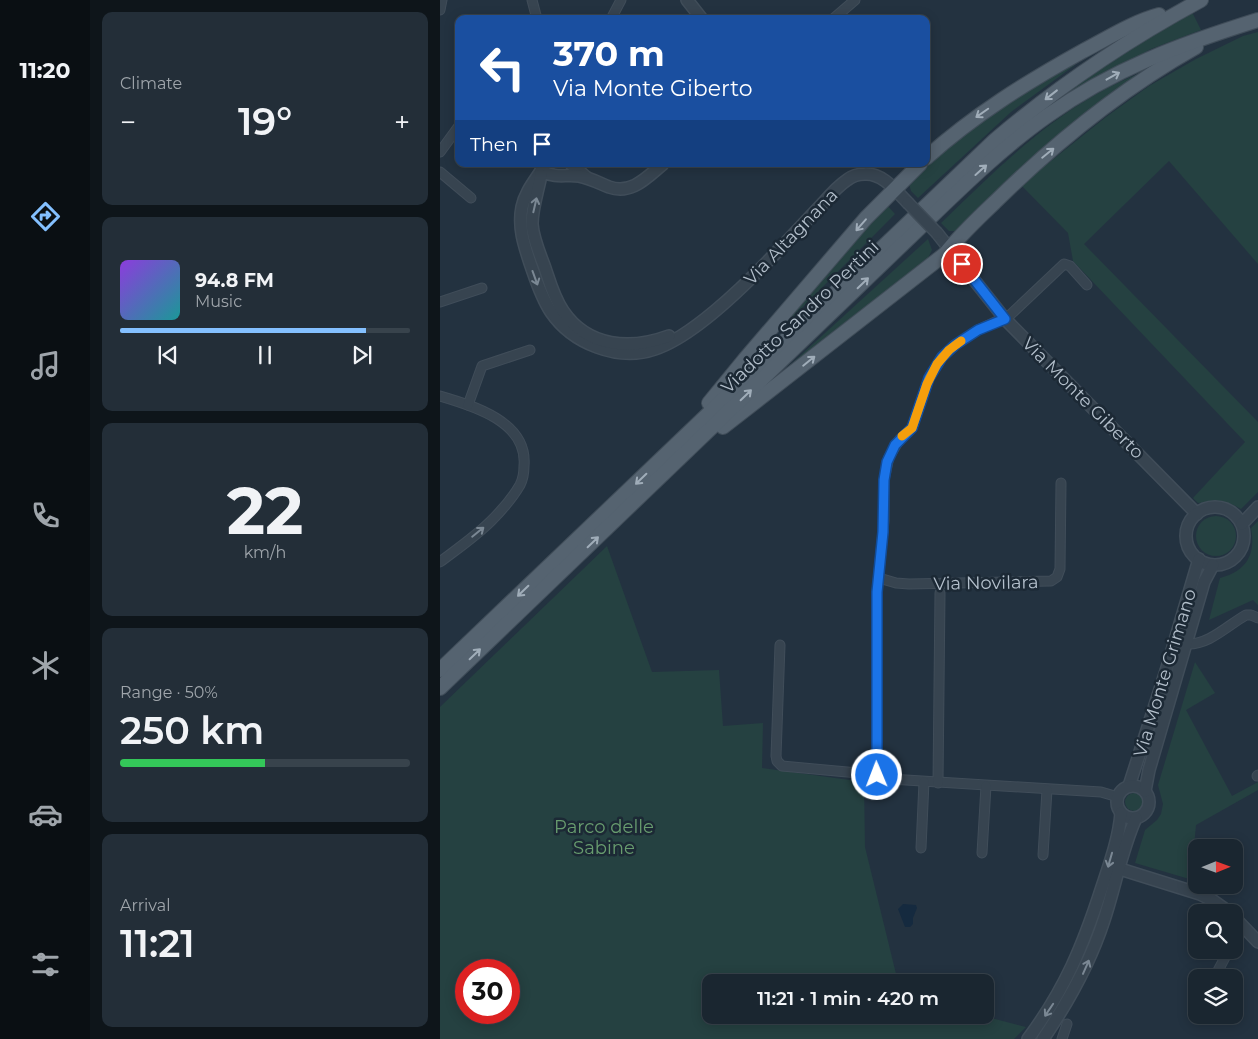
<!DOCTYPE html>
<html lang="en">
<head>
<meta charset="utf-8">
<style>
  :root { --surface:#1a2630; --page:#232e38; --text:#f1f3f6; --muted:#9fa5ab; --line:#38434c; --accent:#84c0ff }
  body { margin:0; font-family:Montserrat,sans-serif; background:var(--page); color:var(--text); height:100vh; display:flex; flex-direction:column; font-size:19px; white-space:nowrap }
  * { box-sizing:border-box; margin:0 }
  p { font-size:16px; color:var(--muted) }
  .icon { flex:none; width:28px; height:28px; fill:none; stroke:currentColor; stroke-width:2; stroke-linecap:round; stroke-linejoin:round }
  .map { position:relative; flex:1; overflow:hidden }
  .side { display:flex; flex-direction:column; gap:12px; padding:12px; background:#0e151a; width:350px }
  .side>* { flex:none }
  .top-card { position:absolute; left:15px; top:15px; width:475px; height:152px; border-radius:10px; box-shadow:0 2px 12px #0003,0 0 0 1px var(--line); background:#1a4fa0; color:#fff; overflow:hidden }
  .needle { width:32px; rotate:89deg }
  .fabs { position:absolute; left:748px; top:839px; display:grid; gap:10px }
  .fabs a { display:grid; place-items:center; width:55px; height:55px; border-radius:10px; background:var(--surface); box-shadow:0 2px 12px #0003,0 0 0 1px var(--line); font-size:25px }
  .speed { position:absolute; left:15px; top:959px; display:flex; gap:10px; font-size:25px; font-weight:700; text-align:center }
  .speed>* { display:grid; place-content:center; width:65px; height:65px; border-radius:50%; background:var(--surface); box-shadow:0 2px 12px #0003,0 0 0 1px var(--line); line-height:1 }
  .speed .limit { border:8px solid #d22; background:#fff; color:#111 }
  .pin { position:absolute; display:grid; place-items:center; width:42px; height:42px; color:#fff; margin:-21px; border:2px solid #fff; border-radius:50%; box-shadow:0 1px 5px #0007 }
  .me { position:absolute; width:55px; margin:-28px; rotate:359deg; stroke-linejoin:round; filter:drop-shadow(0 0 4px #0008) }
  .turn { display:flex; align-items:center; gap:18px; height:105px; padding:0 15px; font-size:22px }
  .turn .icon { width:65px; height:65px; stroke-width:2.5 }
  .turn b { display:block; font-size:35px; line-height:42px }
  .then { display:flex; align-items:center; height:48px; padding:0 15px; background:#0003; gap:10px; font-size:19px }
  .big { font-size:38px; font-weight:600; line-height:1.1 }
  .side .widget { flex:1; display:flex; flex-direction:column; justify-content:center; gap:8px; min-width:0; padding:0 18px; border-radius:10px; background:var(--page) }
  .side .dial { align-items:center; gap:0 }
  .dial b { font-size:65px; line-height:1 }
  .song { display:flex; align-items:center; gap:15px }
  .cover { width:60px; height:60px; border-radius:8px; background:linear-gradient(135deg,hsl(270 70% 55%),hsl(180 70% 35%)) }
  .played { height:5px; border-radius:2px; background:linear-gradient(90deg,var(--accent) 85%,var(--line) 85%) }
  .keys { display:flex; justify-content:space-around; direction:ltr }
  .heat { display:flex; justify-content:space-between; align-items:center; font-size:28px; direction:ltr }
  .charge { height:8px; border-radius:4px; background:linear-gradient(90deg,#34c759 50%,var(--line) 0) }
  .trip { position:absolute; left:262px; top:974px; width:292px; height:50px; border-radius:10px; background:var(--surface); box-shadow:0 2px 12px #0003,0 0 0 1px var(--line); font-weight:600; line-height:50px; text-align:center }
  main { display:flex; flex:1; min-height:0 }
  .dock { display:flex; flex-direction:column; width:90px; justify-content:space-around; align-items:center; background:#0a0f13; color:var(--muted) }
  .dock .icon { width:35px; height:35px }
  .dock .selected { color:var(--accent) }
  .dock b { font-size:22px; color:var(--text) }
  .map>svg:first-child { display:block }
  .green { fill:#254141; fill-rule:evenodd }
  .water { fill:#152a3f }
  .lines { fill:none; stroke-linecap:round; stroke-linejoin:round }
  .minor-casing { stroke:#404d59; stroke-width:11 }
  .tertiary-casing { stroke:#404d59; stroke-width:14 }
  .primary-casing { stroke:#404d59; stroke-width:16 }
  .minor { stroke:#374450; stroke-width:9 }
  .tertiary { stroke:#374450; stroke-width:11 }
  .primary { stroke:#556370; stroke-width:14 }
  .tertiary-bridge-casing { stroke:#404d59; stroke-width:14; stroke-linecap:butt }
  .tertiary-bridge { stroke:#374450; stroke-width:11 }
  .oneway { stroke:#a0adb9 }
  .oneway2 { stroke:#7b8894 }
  .route-casing { stroke:#114b97; stroke-width:12 }
  .route { stroke:#1a73e8; stroke-width:9 }
  .slow { stroke:#f59e0b; stroke-width:9 }
  .labels { text-anchor:middle; stroke-width:5; stroke-linejoin:round; paint-order:stroke }
  .street-label { font-size:18px; fill:#b3bfcb; stroke:#1c2935 }
  .park-label { font-size:18px; fill:#689d6f; stroke:#1c2935 }
</style>
</head>
<body>
<main>
<nav class="dock">
<b>11:20</b>
<svg class="icon selected" aria-label="directions" viewBox="0 0 24 24"><path d="M12 3l9 9-9 9-9-9zM9 14v-3h6M13 9l2 2-2 2"/></svg>
<svg class="icon" aria-label="music" viewBox="0 0 24 24"><path d="M9 18V5l10-2v13"/><circle cx="6" cy="18" r="3"/><circle cx="16" cy="16" r="3"/></svg>
<svg class="icon" aria-label="phone" viewBox="0 0 24 24"><path d="M5 4h4l2 5-3 2q2 4 5 5l2-3 5 2v4C11 20 4 13 5 4z"/></svg>
<svg class="icon" aria-label="climate" viewBox="0 0 24 24"><path d="M12 3v18M4 7l16 10M4 17L20 7"/></svg>
<svg class="icon" aria-label="car" viewBox="0 0 24 24"><path d="M5 17H2v-5l4-1 3-4h7l3 4 3 1v5h-3M9 17h6M6 11h13"/><circle cx="7" cy="17" r="2"/><circle cx="17" cy="17" r="2"/></svg>
<svg class="icon" aria-label="filters" viewBox="0 0 24 24"><path d="M4 7h16M4 17h16"/><circle cx="9" cy="7" r="2"/><circle cx="15" cy="17" r="2"/></svg>
</nav>
<section class="side">
<div class="widget"><p>Climate</p>
<div class="heat"><a>−</a><b class="big">19°</b><a>+</a></div>
</div>
<div class="widget">
<div class="song"><i class="cover"></i><div><b>94.8 FM</b><p>Music</p></div></div>
<div class="played"></div>
<div class="keys"><svg class="icon" aria-label="previous" viewBox="0 0 24 24"><path d="M18 5L8 12l10 7zM5 5v14"/></svg><svg class="icon" aria-label="pause" viewBox="0 0 24 24"><path d="M8 5v14M16 5v14"/></svg><svg class="icon" aria-label="next" viewBox="0 0 24 24"><path d="M6 5l10 7-10 7zM19 5v14"/></svg></div>
</div>
<div class="widget dial"><b>22</b><p>km/h</p></div>
<div class="widget"><p>Range · 50%</p><b class="big">250 km</b><div class="charge"></div></div>
<div class="widget"><p>Arrival</p><b class="big">11:21</b></div>
</section>
<div class="map">
<svg width="818" height="1039" viewBox="0 0 818 1039">
  <rect width="100%" height="100%" fill="#233240"/>
  <g class="green">
    <polygon points="752,12 761,30 711,49 660,77 564,141 598,111 653,70"/>
    <path d="M818,32V264L729,161L644,244L818,422V492L801,509C782,498 778,502 758,503L753,498L805,442L633,261L628,233L581,185L666,117L709,86L756,59L803,36Z"/>
    <polygon points="633,62 635,65 571,112 478,198 471,191 469,184 475,176 519,135"/>
    <path d="M698,74L700,78L516,231H509L501,223C560,166 620,105 698,74Z"/>
    <polygon points="445,203 455,214 328,342"/>
    <polygon points="488,239 492,250 488,258 352,366 350,365"/>
    <circle cx="776" cy="536" r="20"/>
    <path d="M818,521V605L813,600L769,620L780,578C807,571 816,554 811,528Z"/>
    <path d="M167,546L212,672L279,670L283,726L323,723L322,768L424,782L425,847L458,982H271V1015H540L586,1027L574,1039H0V707ZM26,970H69V1012H26Z"/>
    <polygon points="755,662 775,693 746,710 792,796 818,782 818,790 756,825 753,858 756,866 756,881 695,863 705,830 717,820 721,814 723,804 718,785"/>
    <circle cx="694" cy="802" r="9"/>
  </g>
  <polygon class="water" points="463,904 476,905 477,908 473,918 473,924 470,927 465,927 458,909"/>
  <g class="lines">
    <defs>
      <g id="minor">
        <polyline points="92,0 97,19"/>
        <polyline points="0,10 2,0"/>
        <polyline points="171,19 181,0"/>
        <polyline points="393,19 415,0"/>
        <polyline points="0,152 19,126"/>
        <polyline points="0,172 31,198"/>
        <polyline points="0,302 42,288"/>
        <path d="M0,396C34,406 88,422 84,466C84,472 83,479 80,485C73,497 61,511 51,521C36,536 17,549 0,562"/>
        <polyline points="28,405 42,366 90,350"/>
        <polyline points="439,578 456,583 469,584 611,581 617,577 620,569 621,483"/>
        <path d="M747,644C769,645 788,625 806,615H811L818,618"/>
        <polyline points="340,645 336,756 337,761 342,766 429,774 450,779 661,792 678,797"/>
        <polyline points="437,775 437,592 444,521 444,480 449,457 460,439 472,428 489,378 502,357 515,345 538,330 570,315 624,264 630,266 647,285"/>
        <polyline points="817,776 818,775"/>
        <polyline points="498,783 500,593"/>
        <polyline points="481,848 484,782"/>
        <polyline points="542,853 546,786"/>
        <polyline points="603,855 607,790"/>
        <polyline points="794,942 803,926"/>
        <polyline points="774,978 789,950"/>
        <polyline points="622,1039 627,1024"/>
      </g>
      <g id="tertiary">
        <polyline points="247,0 262,19"/>
        <polyline points="131,164 146,177"/>
        <path d="M101,171C93,183 85,193 82,207C78,227 84,245 90,263C96,280 101,297 111,312C132,343 178,362 215,349C251,337 301,289 328,261C347,242 364,223 383,203C390,195 398,186 407,180C412,176 419,174 425,174C443,173 456,191 468,203"/>
        <path d="M101,171C119,179 123,174 139,176C150,178 159,183 169,187C192,195 207,177 223,164"/>
        <path d="M101,175C98,191 92,208 92,224C93,239 100,254 105,268C110,283 114,298 123,311C148,348 191,350 229,336"/>
        <polyline points="497,233 565,319 757,514"/>
        <circle cx="775" cy="536" r="29"/>
        <polyline points="802,524 818,507"/>
        <polyline points="689,786 726,671 759,559"/>
        <circle cx="693" cy="802" r="16"/>
        <polyline points="705,791 709,770 764,582 773,565"/>
        <polyline points="680,869 760,894 772,900 789,912"/>
        <polyline points="794,917 818,942"/>
        <path d="M588,1039C625,989 643,946 662,887C670,863 679,838 681,813"/>
        <path d="M603,1039C629,1001 650,963 664,920C675,887 682,848 696,818"/>
      </g>
      <g id="primary">
        <path d="M486,158C534,115 587,82 643,51C668,38 693,22 719,15"/>
        <polyline points="269,403 305,359 426,218 480,164"/>
        <path d="M283,427L505,254C520,235 537,219 555,202C615,143 683,88 756,47"/>
        <path d="M0,670L555,140C621,84 685,41 761,0"/>
        <path d="M0,688L467,240C512,197 556,152 607,116C673,69 741,44 818,20"/>
      </g>
    </defs>
    <use href="#minor" class="minor-casing"/>
    <use href="#tertiary" class="tertiary-casing"/>
    <use href="#primary" class="primary-casing"/>
    <use href="#minor" class="minor"/>
    <use href="#tertiary" class="tertiary"/>
    <use href="#primary" class="primary"/>
    <defs>
      <polyline id="tertiary-bridge" points="468,203 497,233"/>
    </defs>
    <use href="#tertiary-bridge" class="tertiary-bridge-casing"/>
    <use href="#tertiary-bridge" class="tertiary-bridge"/>
  </g>
  <defs><path id="oneway-shaft" d="M-6 0H5M1.5-3L5.5 0L1.5 3" fill="none" stroke-width="1.6" stroke-linecap="round" stroke-linejoin="round" transform="scale(1.25)"/></defs>
  <g class="oneway">
    <use href="#oneway-shaft" transform="translate(673 76) rotate(-29)"/>
    <use href="#oneway-shaft" transform="translate(611 95) rotate(142)"/>
    <use href="#oneway-shaft" transform="translate(542 113) rotate(145)"/>
    <use href="#oneway-shaft" transform="translate(608 153) rotate(-39)"/>
    <use href="#oneway-shaft" transform="translate(541 170) rotate(-42)"/>
    <use href="#oneway-shaft" transform="translate(421 225) rotate(131)"/>
    <use href="#oneway-shaft" transform="translate(423 283) rotate(-44)"/>
    <use href="#oneway-shaft" transform="translate(369 361) rotate(-39)"/>
    <use href="#oneway-shaft" transform="translate(306 395) rotate(-44)"/>
    <use href="#oneway-shaft" transform="translate(201 479) rotate(136)"/>
    <use href="#oneway-shaft" transform="translate(153 542) rotate(-44)"/>
    <use href="#oneway-shaft" transform="translate(83 591) rotate(136)"/>
    <use href="#oneway-shaft" transform="translate(35 654) rotate(-44)"/>
  </g>
  <g class="oneway2">
    <use href="#oneway-shaft" transform="translate(95 205) rotate(-77)"/>
    <use href="#oneway-shaft" transform="translate(95 278) rotate(70)"/>
    <use href="#oneway-shaft" transform="translate(38 532) rotate(-39)"/>
    <use href="#oneway-shaft" transform="translate(670 860) rotate(106)"/>
    <use href="#oneway-shaft" transform="translate(646 967) rotate(-66)"/>
    <use href="#oneway-shaft" transform="translate(609 1010) rotate(124)"/>
  </g>
  <g class="lines">
    <defs>
      <polyline id="route" points="437,775 437,592 443,532 444,480 447,462 455,445 472,428 489,378 502,357 515,345 538,330 565,319 522,264"/>
    </defs>
    <use href="#route" class="route-casing"/>
    <use href="#route" class="route"/>
    <polyline class="slow" points="462,436 472,428 487,384 497,364 509,350 521,341"/>
  </g>
  <g class="labels">
    <g class="street-label">
      <text transform="translate(351 237) rotate(-46)" y="6">Via Altagnana</text>
      <text transform="translate(360 317) rotate(-44)" y="6">Viadotto Sandro Pertini</text>
      <text transform="translate(643 398) rotate(45)" y="6">Via Monte Giberto</text>
      <text transform="translate(546 583) rotate(-1)" y="6">Via Novilara</text>
      <text transform="translate(725 673) rotate(-73)" y="6">Via Monte Grimano</text>
    </g>
    <g class="park-label">
      <text x="164" y="833">Parco delle<tspan x="164" dy="21">Sabine</tspan></text>
    </g>
  </g>
</svg>
<div class="fabs">
<a><svg class="needle" viewBox="-14 -14 28 28"><path d="M0-13l5 13h-10z" fill="#e53935"/><path d="M0 13l5-13h-10z" fill="#9fa5ab"/></svg></a>
<a><svg class="icon" aria-label="search" viewBox="0 0 24 24"><circle cx="10" cy="10" r="6"/><path d="M15 15l6 6"/></svg></a>
<a><svg class="icon" aria-label="layers" viewBox="0 0 24 24"><path d="M12 4l9 5-9 5-9-5zM3 14l9 5 9-5"/></svg></a>
</div>
<div class="speed"><div class="limit">30</div></div>
<div class="pin" style="left:522px;top:264px;background:#d93025"><svg class="icon" aria-label="arrive" viewBox="0 0 24 24"><path d="M6 21V4h12l-3 4 3 4H6"/></svg></div>
<svg class="me" style="left:437px;top:775px" viewBox="-20 -20 40 40"><circle r="17" fill="#1a73e8" stroke="#fff" stroke-width="3"/><path d="M0-11L8 9 0 5-8 9z" fill="#fff"/></svg>
<div class="trip">11:21 · 1 min · 420 m</div>
<div class="top-card">
<div class="turn"><svg class="icon" aria-label="left" viewBox="0 0 24 24"><path d="M17 20v-9H6M10 6l-5 5 5 5"/></svg><div><b>370 m</b>Via Monte Giberto</div></div>
<div class="then">Then<svg class="icon" aria-label="arrive" viewBox="0 0 24 24"><path d="M6 21V4h12l-3 4 3 4H6"/></svg></div>
</div>
</div>
</main>
</body>
</html>
